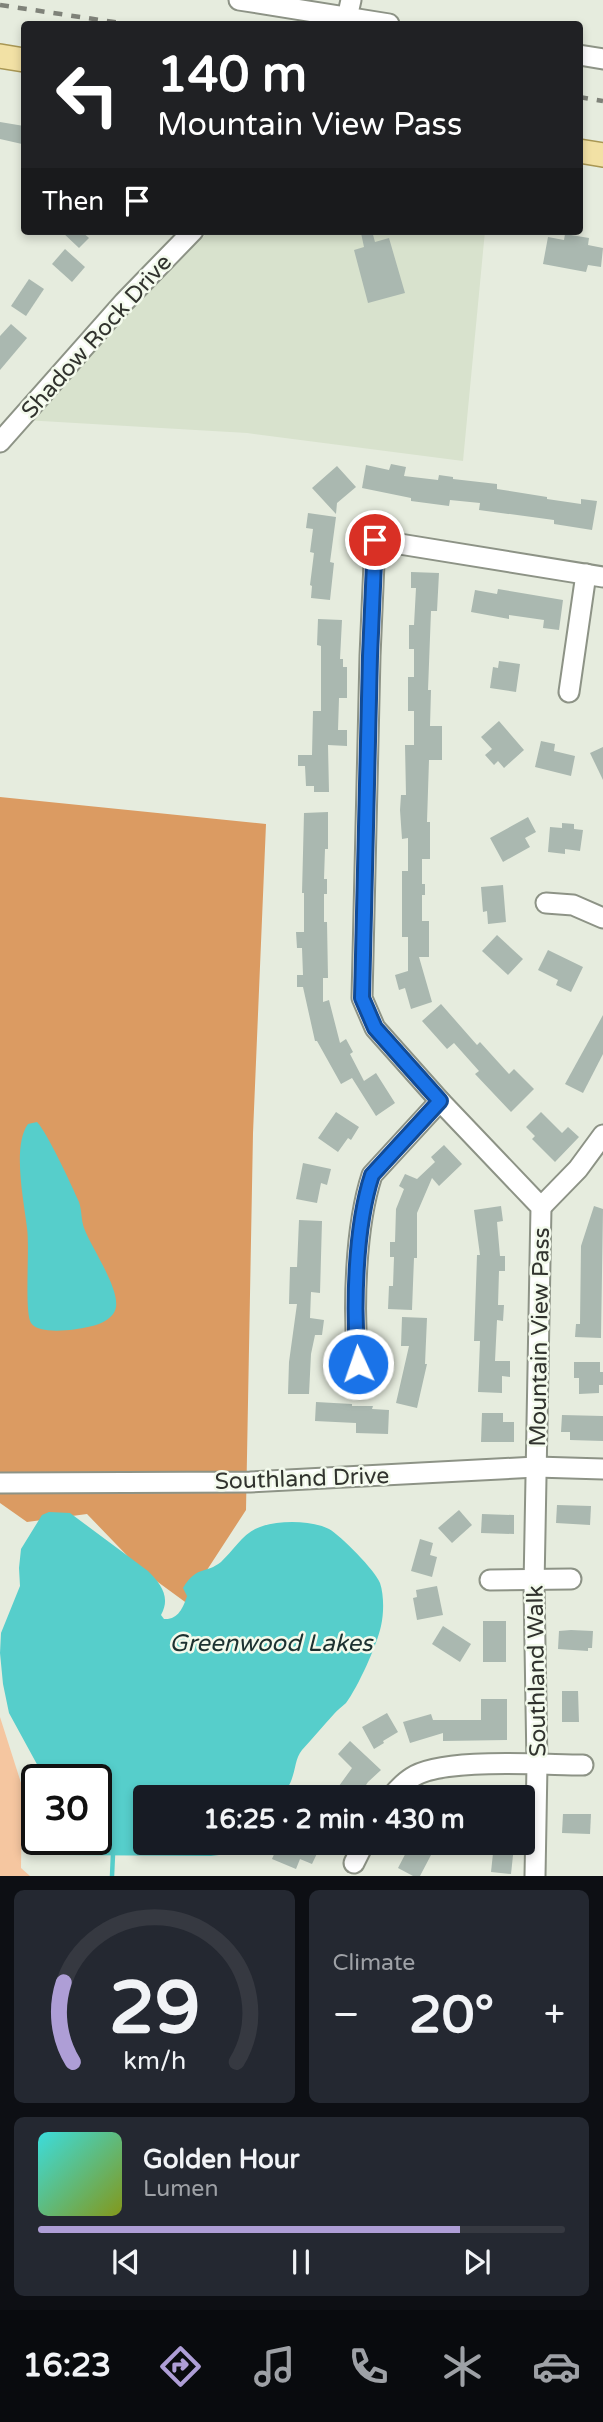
<!DOCTYPE html>
<html lang="en">
<head>
<meta charset="utf-8">
<style>
  :root { --surface:#171b24; --page:#242831; --text:#f1f3f6; --muted:#9ea1a6; --line:#363941; --accent:#ae9ed6 }
  body { margin:0; font-family:"Varela Round",sans-serif; background:var(--page); color:var(--text); height:100vh; display:flex; flex-direction:column; font-size:26px; white-space:nowrap }
  * { box-sizing:border-box; margin:0 }
  p { font-size:23px; color:var(--muted) }
  .icon { flex:none; width:38px; height:38px; fill:none; stroke:currentColor; stroke-width:2; stroke-linecap:round; stroke-linejoin:round }
  .map { position:relative; height:1876px; overflow:hidden }
  .side { display:flex; flex-direction:column; gap:14px; padding:14px; background:#0d0f14; flex:1 }
  .side>* { flex:none }
  .guide { position:absolute; left:21px; top:21px; width:562px; height:214px; border-radius:7px; box-shadow:0 4px 10px #0003; background:#202124; color:#fff; overflow:hidden }
  .speed { position:absolute; left:21px; top:1764px; display:flex; gap:14px; font-size:35px; font-weight:700; text-align:center }
  .speed>* { display:grid; place-content:center; width:91px; height:91px; border-radius:50%; background:var(--surface); box-shadow:0 4px 10px #0003; line-height:1 }
  .speed .limit { border:4px solid #111; border-radius:10px; background:#fff; color:#111 }
  .pin { position:absolute; display:grid; place-items:center; width:60px; height:60px; color:#fff; margin:-30px; border:4px solid #fff; border-radius:50%; box-shadow:0 2px 7px #0007 }
  .me { position:absolute; width:77px; margin:-38px; rotate:357deg; stroke-linejoin:round; filter:drop-shadow(0 0 5px #0008) }
  .turn { display:flex; align-items:center; gap:24px; height:147px; padding:0 21px; font-size:32px }
  .turn .icon { width:91px; height:91px; stroke-width:2.5 }
  .turn b { display:block; font-size:49px; line-height:60px }
  .then { display:flex; align-items:center; height:66px; padding:0 21px; background:#0003; gap:14px; font-size:26px }
  .big { font-size:52px; font-weight:800; line-height:1.1 }
  .side .card { flex:1; display:flex; flex-direction:column; justify-content:center; gap:10px; min-width:0; padding:0 24px; border-radius:10px; background:var(--page) }
  .side .dial { align-items:center; gap:0 }
  .dial svg { height:182px; overflow:visible; fill:none; stroke:var(--line); stroke-width:7; stroke-linecap:round; text-anchor:middle }
  .dial text { fill:var(--text); stroke:none }
  .song { display:flex; align-items:center; gap:21px }
  .cover { width:84px; height:84px; border-radius:10px; background:linear-gradient(135deg,hsl(180 70% 55%),hsl(70 70% 35%)) }
  .played { height:7px; border-radius:4px; background:linear-gradient(90deg,var(--accent) 80%,var(--line) 80%) }
  .keys { display:flex; justify-content:space-around; direction:ltr }
  .heat { display:flex; justify-content:space-between; align-items:center; font-size:38px; direction:ltr }
  .side .tiles { flex:1; display:grid; gap:14px; grid-template-columns:1fr 1fr }
  .card:last-child { grid-column:span 2 }
  .trip { position:absolute; left:133px; top:1785px; width:402px; height:70px; border-radius:7px; background:var(--surface); box-shadow:0 4px 10px #0003; font-weight:800; line-height:70px; text-align:center }
  .tabs { display:flex; height:112px; justify-content:space-around; align-items:center; background:#090b0e; color:var(--muted) }
  .tabs .icon { width:49px; height:49px }
  .tabs .current { color:var(--accent) }
  .tabs b { font-size:32px; color:var(--text) }
  .map>svg:first-child { display:block }
  .built { fill:#d8e2cd }
  .green { fill:#f5c6a0 }
  .forest { fill:#db9b62 }
  .water { fill:#56cecb }
  .lines { fill:none; stroke-linecap:round; stroke-linejoin:round }
  .stream { stroke:#56cecb; stroke-width:4.5 }
  .building { fill:#aab8b0 }
  .minor-casing { stroke:#8d9386; stroke-width:23 }
  .major-casing { stroke:#a99754; stroke-width:26 }
  .minor { stroke:#fff; stroke-width:19 }
  .major { stroke:#f2e1a5; stroke-width:23 }
  .rail { stroke:#7f8279; stroke-width:4.5; stroke-dasharray:9 9; stroke-linecap:butt }
  .route-casing { stroke:#114b97; stroke-width:18 }
  .route { stroke:#1a73e8; stroke-width:12 }
  .labels { text-anchor:middle; stroke-width:5; stroke-linejoin:round; paint-order:stroke }
  .street-label { font-size:23px; fill:#31332e; stroke:#f3faec }
  .water-label { font-size:24px; font-style:italic; fill:#1c3130; stroke:#f3faec }
</style>
</head>
<body>
<div class="map">
<svg width="603" height="1876" viewBox="0 0 603 1876">
  <rect width="100%" height="100%" fill="#e6ecde"/>
  <polygon class="built" points="209,231 485,231 463,461 247,433 24,420"/>
  <polygon class="green" points="0,1717 22,1786 21,1868 30,1876 0,1876"/>
  <polygon class="forest" points="0,797 266,824 253,1133 246,1510 207,1570 192,1607 140,1569 87,1514 27,1522 0,1503"/>
  <g class="water">
    <path d="M37,1122C47,1132 72,1186 79,1202C82,1211 81,1220 84,1228C91,1247 119,1287 116,1307C114,1319 99,1325 88,1327C75,1330 39,1335 31,1323C24,1312 30,1247 27,1228C24,1201 12,1146 28,1124Z"/>
    <path d="M49,1512L70,1513L148,1571C161,1584 171,1597 161,1615L164,1619C178,1620 183,1608 187,1596L183,1588C197,1565 206,1574 221,1562C233,1551 244,1532 260,1527C278,1520 311,1520 329,1529C341,1536 375,1570 380,1583C384,1595 384,1613 381,1626C377,1645 358,1687 346,1703C342,1707 337,1710 334,1714C323,1726 313,1738 302,1750C292,1762 298,1780 280,1797H145V1843H240L227,1854L211,1856L58,1855C21,1843 17,1814 37,1783V1839H96V1780H39V1768L9,1713L3,1684L0,1653L1,1633L20,1586L19,1568L21,1549L42,1515Z"/>
  </g>
  <g class="lines">
    <polyline class="stream" points="112,1876 113,1854"/>
  </g>
  <g class="building">
    <polygon points="0,122 24,126 22,144 0,139"/>
    <polygon points="61,231 81,231 89,238 79,248"/>
    <polygon points="372,231 375,242 389,238 405,293 368,303 354,250 364,247 361,233"/>
    <polygon points="565,234 589,238 588,245 603,248 601,267 588,265 586,272 543,264 548,237 564,240"/>
    <polygon points="65,249 85,267 72,282 52,264"/>
    <polygon points="29,279 44,289 26,316 11,306"/>
    <polygon points="11,324 27,338 0,370 0,336"/>
    <polygon points="391,464 406,467 404,476 438,480 439,475 453,477 453,479 497,484 497,489 547,497 547,499 581,504 581,499 597,501 592,530 554,524 554,520 479,510 480,503 450,500 449,506 411,501 411,498 362,488 366,465 389,470"/>
    <polygon points="337,466 356,487 337,503 336,514 312,488"/>
    <polygon points="308,513 336,517 330,562 334,563 330,600 311,598 312,586 310,585 314,553 310,552 313,529 306,528"/>
    <polygon points="411,572 439,573 437,611 431,611 428,690 431,690 430,726 442,726 442,760 429,760 427,822 430,822 430,859 422,859 422,884 425,884 425,895 422,895 422,921 429,921 429,957 419,957 432,1002 411,1009 405,988 399,990 395,975 408,971 408,937 402,937 402,871 408,871 408,838 402,839 400,810 401,795 406,795 405,745 414,745 414,711 408,711 408,677 414,677 414,649 409,649 409,625 414,625 416,588 411,588"/>
    <polygon points="498,589 563,600 559,630 543,628 544,620 509,615 509,619 471,612 475,590 497,594"/>
    <polygon points="318,619 342,620 340,659 343,659 343,667 347,667 347,698 339,698 338,730 347,730 347,746 328,745 329,792 314,792 314,786 306,786 305,766 298,766 298,755 312,755 313,711 321,711 321,646 317,645"/>
    <polygon points="499,661 520,664 516,692 490,688 493,667 498,668"/>
    <polygon points="499,721 524,750 504,768 498,761 494,765 485,755 492,749 481,737"/>
    <polygon points="541,741 555,744 554,751 575,756 571,776 535,767"/>
    <polygon points="603,747 603,780 590,753"/>
    <polygon points="328,812 328,849 325,849 324,879 327,879 327,894 324,894 324,922 327,922 328,978 323,978 323,1002 329,1000 340,1043 346,1039 353,1052 350,1054 364,1081 376,1073 395,1103 376,1116 352,1078 341,1084 317,1041 315,1041 303,987 297,987 297,975 303,975 302,948 297,948 296,932 304,932 304,893 302,893 304,813"/>
    <polygon points="528,817 536,832 525,838 530,847 503,862 490,838"/>
    <polygon points="562,823 574,824 574,829 583,830 580,851 565,849 565,854 548,852 550,827 562,828"/>
    <polygon points="503,885 506,922 488,924 487,911 483,912 481,887"/>
    <polygon points="497,935 523,959 508,975 482,951"/>
    <polygon points="548,950 583,967 571,992 556,985 558,980 538,970"/>
    <polygon points="441,1004 477,1045 480,1042 509,1074 514,1069 534,1089 511,1112 475,1074 479,1071 454,1043 447,1049 422,1021"/>
    <polygon points="603,1015 603,1054 583,1093 565,1084"/>
    <polygon points="336,1112 359,1127 351,1140 348,1138 338,1152 318,1138"/>
    <polygon points="541,1112 562,1133 568,1127 579,1137 555,1162 532,1139 535,1136 526,1127"/>
    <polygon points="444,1145 462,1164 439,1186 432,1178 417,1213 417,1258 414,1258 412,1310 388,1309 389,1286 393,1286 394,1257 390,1257 390,1242 395,1242 396,1209 404,1189 399,1186 405,1174 417,1179 435,1162 431,1157"/>
    <polygon points="303,1163 331,1169 327,1185 321,1183 317,1203 296,1199"/>
    <polygon points="501,1206 503,1221 497,1222 500,1256 505,1256 505,1271 499,1271 498,1305 504,1305 503,1321 497,1320 495,1361 510,1361 510,1377 502,1376 502,1393 478,1392 480,1341 474,1341 477,1255 480,1255 474,1210"/>
    <polygon points="594,1206 603,1209 601,1338 575,1337 576,1324 580,1324 581,1246"/>
    <polygon points="299,1220 322,1221 320,1293 311,1292 310,1318 324,1320 322,1335 315,1335 311,1354 309,1394 288,1394 289,1362 297,1304 289,1304 290,1267 297,1267"/>
    <polygon points="402,1317 427,1318 425,1364 427,1364 417,1408 396,1403 409,1346 401,1346"/>
    <polygon points="574,1362 600,1362 600,1372 603,1372 603,1385 599,1385 599,1393 579,1394 579,1378 574,1378"/>
    <polygon points="316,1402 352,1404 352,1406 373,1406 372,1409 389,1410 388,1434 356,1433 356,1423 315,1421"/>
    <polygon points="482,1413 503,1413 503,1422 514,1422 514,1442 481,1442"/>
    <polygon points="562,1415 603,1416 603,1441 570,1440 570,1432 561,1432"/>
    <polygon points="557,1505 591,1506 590,1525 556,1523"/>
    <polygon points="459,1510 472,1525 452,1543 438,1528"/>
    <polygon points="482,1514 514,1515 514,1534 481,1533"/>
    <polygon points="420,1539 433,1543 430,1555 437,1557 432,1577 411,1571"/>
    <polygon points="437,1586 443,1615 417,1620 413,1598 417,1597 416,1590"/>
    <rect x="483" y="1621" width="23" height="41"/>
    <polygon points="443,1626 471,1644 460,1662 432,1644"/>
    <polygon points="571,1630 593,1631 592,1648 588,1648 588,1651 558,1649 559,1631"/>
    <polygon points="562,1691 578,1691 579,1722 562,1722"/>
    <polygon points="481,1699 507,1699 507,1740 443,1741 443,1733 410,1743 403,1722 431,1714 433,1720 481,1720"/>
    <polygon points="387,1713 398,1732 383,1741 384,1743 374,1749 362,1727"/>
    <polygon points="350,1741 381,1770 368,1782 358,1797 331,1797 352,1768 338,1754"/>
    <polygon points="563,1814 591,1814 590,1834 562,1833"/>
    <polygon points="279,1843 322,1843 312,1864 300,1859 296,1869 272,1859"/>
    <polygon points="411,1843 429,1843 422,1851 431,1855 420,1876 413,1876 398,1868"/>
    <polygon points="494,1844 514,1846 511,1874 491,1872"/>
  </g>
  <g class="lines">
    <defs>
      <g id="minor">
        <polyline points="239,0 389,24"/>
        <polyline points="347,18 351,0"/>
        <polyline points="579,55 603,59"/>
        <polyline points="0,442 124,302 193,231"/>
        <polyline points="569,692 586,574"/>
        <polyline points="546,903 573,905 603,918"/>
        <polyline points="541,1207 578,1169 603,1135"/>
        <path d="M358,1364C353,1309 355,1227 372,1175L440,1101"/>
        <polyline points="0,1483 250,1482 536,1467 603,1469"/>
        <polyline points="490,1580 571,1579"/>
        <path d="M391,1797C397,1790 403,1783 411,1778C441,1757 543,1765 583,1765"/>
        <polyline points="354,1863 364,1843"/>
        <polyline points="535,1876 537,1765 534,1586 541,1207 440,1101 375,1028 362,998 370,656 375,540 603,577"/>
      </g>
      <g id="major">
        <polyline points="0,56 24,60"/>
        <polyline points="579,151 603,155"/>
      </g>
    </defs>
    <use href="#minor" class="minor-casing"/>
    <use href="#major" class="major-casing"/>
    <use href="#minor" class="minor"/>
    <use href="#major" class="major"/>
    <g class="rail">
      <polyline points="0,5 127,24"/>
      <polyline points="579,97 603,101"/>
    </g>
  </g>
  <g class="lines">
    <defs>
      <path id="route" d="M358,1364C353,1309 355,1227 372,1175L440,1101L375,1028L362,998L370,656L375,540"/>
    </defs>
    <use href="#route" class="route-casing"/>
    <use href="#route" class="route"/>
  </g>
  <g class="labels">
    <g class="street-label">
      <text transform="translate(96 336) rotate(-48)" y="8">Shadow Rock Drive</text>
      <text transform="translate(539 1337) rotate(-89)" y="8">Mountain View Pass</text>
      <text transform="translate(302 1478) rotate(-2)" y="8">Southland Drive</text>
      <text transform="translate(536 1671) rotate(-91)" y="8">Southland Walk</text>
    </g>
    <g class="water-label">
      <text x="271" y="1651">Greenwood Lakes</text>
    </g>
  </g>
</svg>
<div class="speed"><div class="limit">30</div></div>
<div class="pin" style="left:375px;top:540px;background:#d93025"><svg class="icon" aria-label="arrive" viewBox="0 0 24 24"><path d="M6 21V4h12l-3 4 3 4H6"/></svg></div>
<svg class="me" style="left:358px;top:1364px" viewBox="-20 -20 40 40"><circle r="17" fill="#1a73e8" stroke="#fff" stroke-width="3"/><path d="M0-11L8 9 0 5-8 9z" fill="#fff"/></svg>
<div class="trip">16:25 · 2 min · 430 m</div>
<div class="guide">
<div class="turn"><svg class="icon" aria-label="left" viewBox="0 0 24 24"><path d="M17 20v-9H6M10 6l-5 5 5 5"/></svg><div><b>140 m</b>Mountain View Pass</div></div>
<div class="then">Then<svg class="icon" aria-label="arrive" viewBox="0 0 24 24"><path d="M6 21V4h12l-3 4 3 4H6"/></svg></div>
</div>
</div>
<section class="side">
<div class="tiles">
<div class="card dial"><svg viewBox="0 0 100 80">
<path d="M14 69A42 42 0 1 1 86 69"/>
<path d="M14 69A42 42 0 0 1 10 34" stroke="#ae9ed6"/>
<text x="50" y="56" font-size="32" font-weight="700">29</text>
<text x="50" y="72" font-size="11">km/h</text>
</svg></div>
<div class="card"><p>Climate</p>
<div class="heat"><a>−</a><b class="big">20°</b><a>+</a></div>
</div>
<div class="card">
<div class="song"><i class="cover"></i><div><b>Golden Hour</b><p>Lumen</p></div></div>
<div class="played"></div>
<div class="keys"><svg class="icon" aria-label="previous" viewBox="0 0 24 24"><path d="M18 5L8 12l10 7zM5 5v14"/></svg><svg class="icon" aria-label="pause" viewBox="0 0 24 24"><path d="M8 5v14M16 5v14"/></svg><svg class="icon" aria-label="next" viewBox="0 0 24 24"><path d="M6 5l10 7-10 7zM19 5v14"/></svg></div>
</div>
</div>
</section>
<nav class="tabs">
<b>16:23</b>
<svg class="icon current" aria-label="directions" viewBox="0 0 24 24"><path d="M12 3l9 9-9 9-9-9zM9 14v-3h6M13 9l2 2-2 2"/></svg>
<svg class="icon" aria-label="music" viewBox="0 0 24 24"><path d="M9 18V5l10-2v13"/><circle cx="6" cy="18" r="3"/><circle cx="16" cy="16" r="3"/></svg>
<svg class="icon" aria-label="phone" viewBox="0 0 24 24"><path d="M5 4h4l2 5-3 2q2 4 5 5l2-3 5 2v4C11 20 4 13 5 4z"/></svg>
<svg class="icon" aria-label="climate" viewBox="0 0 24 24"><path d="M12 3v18M4 7l16 10M4 17L20 7"/></svg>
<svg class="icon" aria-label="car" viewBox="0 0 24 24"><path d="M5 17H2v-5l4-1 3-4h7l3 4 3 1v5h-3M9 17h6M6 11h13"/><circle cx="7" cy="17" r="2"/><circle cx="17" cy="17" r="2"/></svg>
</nav>
</body>
</html>
